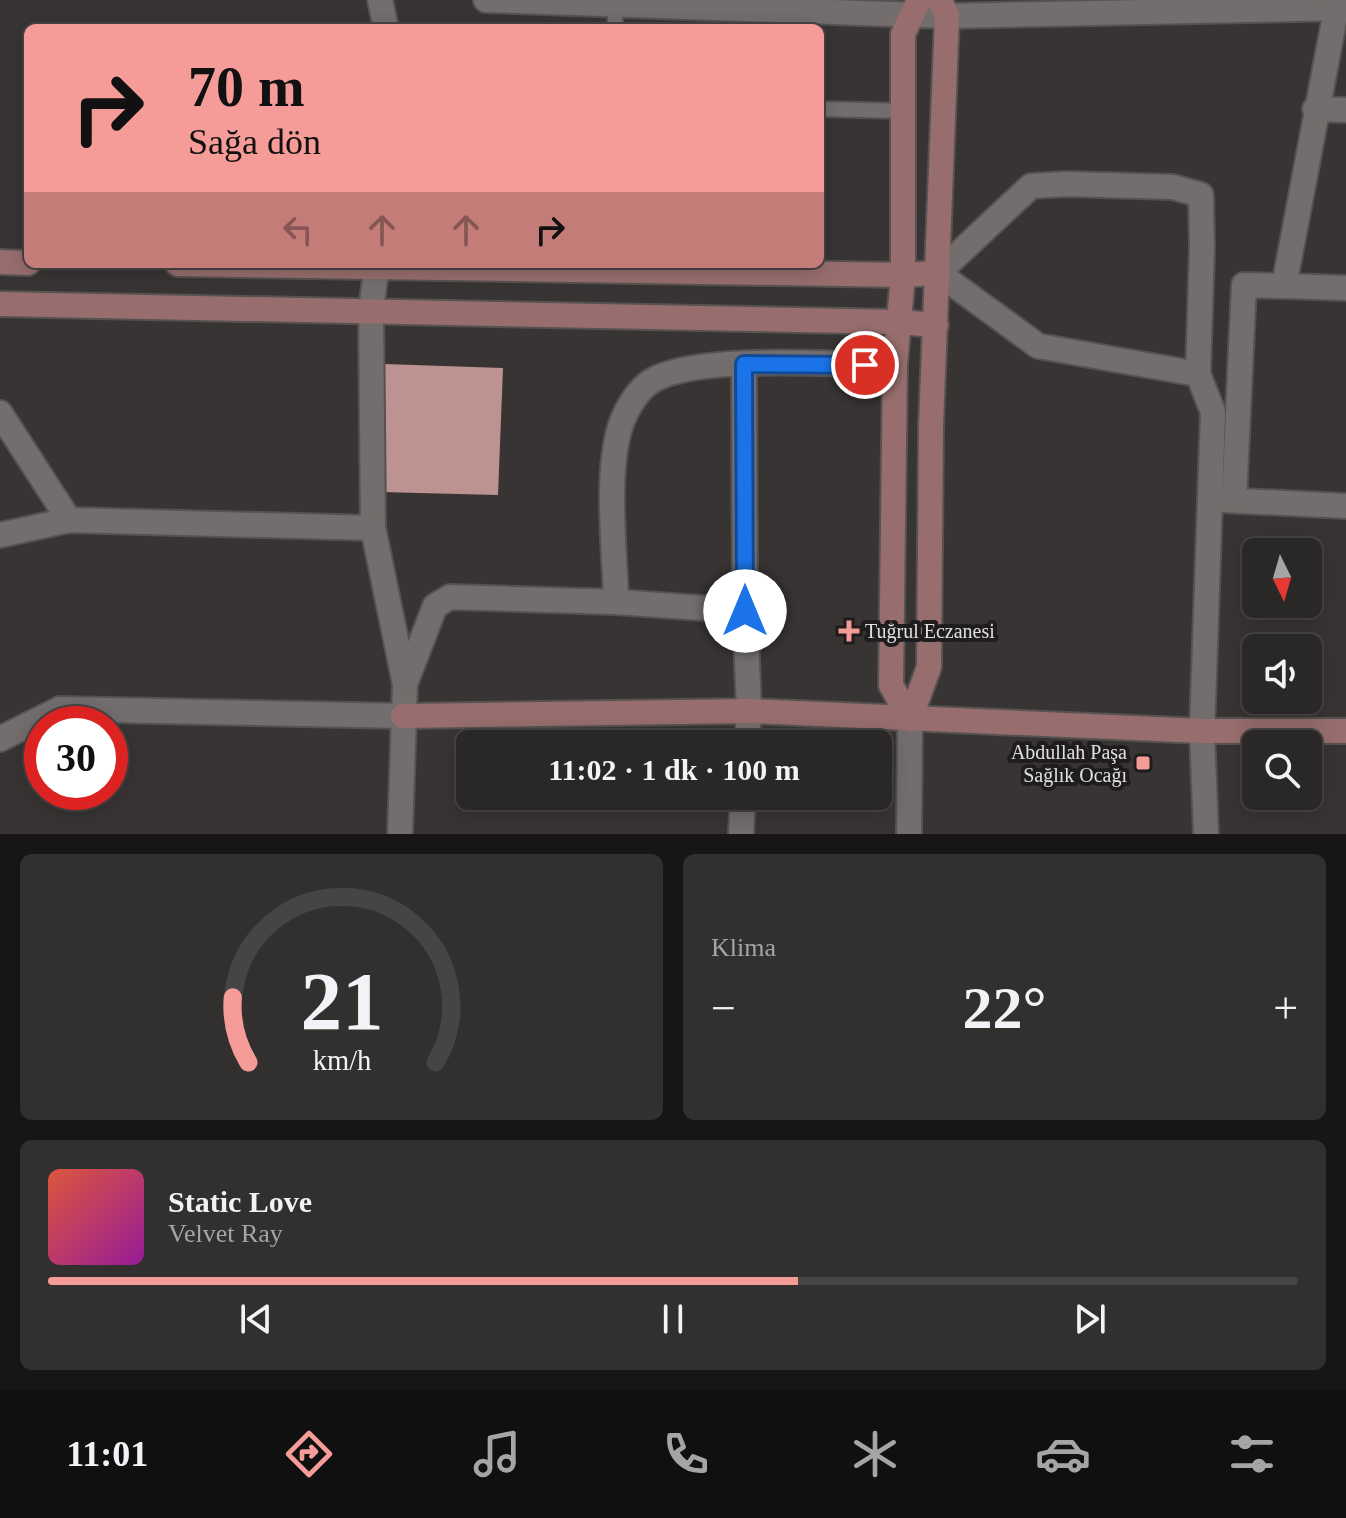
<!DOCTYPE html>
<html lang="tr">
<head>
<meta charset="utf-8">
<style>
  :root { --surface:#2a2727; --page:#322f2f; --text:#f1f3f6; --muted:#a5a5a7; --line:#464444; --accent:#f59b98 }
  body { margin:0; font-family:Georgia,serif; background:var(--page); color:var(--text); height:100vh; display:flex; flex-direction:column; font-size:30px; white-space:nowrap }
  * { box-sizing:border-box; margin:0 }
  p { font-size:26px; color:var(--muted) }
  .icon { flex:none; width:44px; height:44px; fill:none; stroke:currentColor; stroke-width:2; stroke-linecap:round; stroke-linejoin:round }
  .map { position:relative; height:834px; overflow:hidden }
  .drawer { display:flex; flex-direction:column; gap:20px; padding:20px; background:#171515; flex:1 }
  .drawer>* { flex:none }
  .banner { position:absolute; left:24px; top:24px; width:800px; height:244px; border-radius:12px; box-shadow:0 4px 20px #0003,0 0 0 2px var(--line); background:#f59b98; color:#111; overflow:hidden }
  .needle { width:52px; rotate:175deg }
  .fabs { position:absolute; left:1242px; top:538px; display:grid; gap:16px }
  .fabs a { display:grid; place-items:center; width:80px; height:80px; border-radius:12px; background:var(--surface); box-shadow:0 4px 20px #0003,0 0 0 2px var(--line); font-size:40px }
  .speed { position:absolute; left:24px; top:706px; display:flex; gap:16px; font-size:40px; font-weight:700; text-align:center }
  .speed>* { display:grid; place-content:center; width:104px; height:104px; border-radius:50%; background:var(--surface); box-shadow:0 4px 20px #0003,0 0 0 2px var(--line); line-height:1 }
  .speed .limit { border:12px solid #d22; background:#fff; color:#111 }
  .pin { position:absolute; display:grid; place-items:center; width:68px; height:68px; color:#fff; margin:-34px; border:4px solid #fff; border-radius:50%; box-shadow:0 2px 8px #0007 }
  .me { position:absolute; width:88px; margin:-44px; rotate:0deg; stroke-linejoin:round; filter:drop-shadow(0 0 6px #0008) }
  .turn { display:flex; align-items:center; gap:28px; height:168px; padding:0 32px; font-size:36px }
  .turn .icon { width:104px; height:104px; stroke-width:2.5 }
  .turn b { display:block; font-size:56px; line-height:68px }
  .lanes { display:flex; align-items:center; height:76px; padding:0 32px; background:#0003; justify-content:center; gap:40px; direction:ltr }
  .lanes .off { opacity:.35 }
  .big { font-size:60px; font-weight:800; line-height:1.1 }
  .drawer .card { flex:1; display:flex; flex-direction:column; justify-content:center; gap:12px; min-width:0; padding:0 28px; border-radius:12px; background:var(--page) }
  .drawer .dial { align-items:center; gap:0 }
  .dial svg { height:208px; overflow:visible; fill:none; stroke:var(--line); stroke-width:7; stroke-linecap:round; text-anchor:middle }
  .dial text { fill:var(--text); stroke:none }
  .song { display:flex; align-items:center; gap:24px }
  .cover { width:96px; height:96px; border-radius:12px; background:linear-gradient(135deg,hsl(10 70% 55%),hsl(300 70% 35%)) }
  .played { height:8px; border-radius:4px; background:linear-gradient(90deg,var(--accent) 60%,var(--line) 60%) }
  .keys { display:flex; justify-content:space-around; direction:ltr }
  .heat { display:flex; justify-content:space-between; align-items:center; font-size:44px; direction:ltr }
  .drawer .tiles { flex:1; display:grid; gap:20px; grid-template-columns:1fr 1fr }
  .card:last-child { grid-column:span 2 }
  .trip { position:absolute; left:456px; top:730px; width:436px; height:80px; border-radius:12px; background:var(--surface); box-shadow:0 4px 20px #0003,0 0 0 2px var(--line); font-weight:800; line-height:80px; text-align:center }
  .menu { display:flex; height:128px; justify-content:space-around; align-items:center; background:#111010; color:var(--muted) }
  .menu .icon { width:56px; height:56px }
  .menu .selected { color:var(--accent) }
  .menu b { font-size:36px; color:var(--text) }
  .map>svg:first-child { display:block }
  .building { fill:#bc9390 }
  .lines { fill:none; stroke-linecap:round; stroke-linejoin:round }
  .lane-casing { stroke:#565252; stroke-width:18 }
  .street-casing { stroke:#565252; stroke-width:28 }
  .secondary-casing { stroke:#565252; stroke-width:28 }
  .lane { stroke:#736e6d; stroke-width:14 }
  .street { stroke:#736e6d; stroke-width:24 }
  .secondary { stroke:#976e6d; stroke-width:24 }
  .route-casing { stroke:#114b97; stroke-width:20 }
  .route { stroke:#1a73e8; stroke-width:14 }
  .poi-dot { fill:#f59b98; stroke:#1e1c1c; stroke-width:3 }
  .labels { text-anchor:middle; stroke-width:8; stroke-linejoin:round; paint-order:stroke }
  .poi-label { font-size:20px; fill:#e1dede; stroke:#1e1c1c; text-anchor:start }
</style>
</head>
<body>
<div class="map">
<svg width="1346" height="834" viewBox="0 0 1346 834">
  <rect width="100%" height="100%" fill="#383434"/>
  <polygon class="building" points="384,364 503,368 498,495 380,492"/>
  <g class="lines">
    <defs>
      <g id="lane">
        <polyline points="615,28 615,4"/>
        <polyline points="820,109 903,111"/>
      </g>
      <g id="street">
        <polyline points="380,0 386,28"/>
        <polyline points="486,0 947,16 1346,8"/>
        <polyline points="1338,0 1284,286 1346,288"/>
        <polyline points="1315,109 1346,110"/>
        <polyline points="377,264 371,310 373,528 405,684 400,834"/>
        <polyline points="744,364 745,611 749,711 747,744"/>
        <polyline points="1198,374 1202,248 1201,195 1173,187 1067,184 1031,186 938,273 1038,346 1198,374 1213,412 1202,731 1206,834"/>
        <polyline points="0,413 69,520"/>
        <polyline points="1221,500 1346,506"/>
        <polyline points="1234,500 1244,285 1284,286"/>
        <polyline points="0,535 69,520 373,528"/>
        <path d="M616,602C615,552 604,465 623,419C630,403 640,386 657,378C709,354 835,365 895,365"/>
        <polyline points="405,684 435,606 450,597 616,602 745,611"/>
        <polyline points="0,739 60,709 403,716"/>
        <polyline points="741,834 743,796"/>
        <polyline points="909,834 910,719"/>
      </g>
      <g id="secondary">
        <polyline points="0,262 28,263"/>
        <polyline points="178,264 903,275 938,273"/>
        <polyline points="0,304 898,322 936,325"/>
        <polyline points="403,716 749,711 1202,731 1346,731"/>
        <polyline points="910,719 891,685 895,365 903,275 903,34 919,0"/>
        <polyline points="910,719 929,667 931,425 947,16 940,0"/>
      </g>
    </defs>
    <use href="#lane" class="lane-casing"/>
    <use href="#street" class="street-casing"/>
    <use href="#secondary" class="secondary-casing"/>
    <use href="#lane" class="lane"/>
    <use href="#street" class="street"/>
    <use href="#secondary" class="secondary"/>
  </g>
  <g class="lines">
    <defs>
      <polyline id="route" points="745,611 744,364 865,365"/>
    </defs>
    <use href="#route" class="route-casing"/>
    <use href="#route" class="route"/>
  </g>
  <g class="poi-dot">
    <path d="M845 619h8v8h8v8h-8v8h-8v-8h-8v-8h8z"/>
    <rect x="1135" y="755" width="16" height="16" rx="4"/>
  </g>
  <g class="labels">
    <g class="poi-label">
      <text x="865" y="638">Tuğrul Eczanesi</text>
      <text x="1127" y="759" text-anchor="end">Abdullah Paşa<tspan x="1127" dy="23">Sağlık Ocağı</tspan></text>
    </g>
  </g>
</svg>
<div class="fabs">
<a><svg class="needle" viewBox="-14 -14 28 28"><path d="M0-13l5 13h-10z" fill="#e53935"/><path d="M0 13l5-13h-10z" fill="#a5a5a7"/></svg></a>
<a><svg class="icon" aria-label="sound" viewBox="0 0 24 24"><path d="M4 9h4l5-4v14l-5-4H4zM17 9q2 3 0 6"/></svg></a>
<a><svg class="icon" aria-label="search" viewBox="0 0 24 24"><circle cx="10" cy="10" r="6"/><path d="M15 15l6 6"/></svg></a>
</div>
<div class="speed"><div class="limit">30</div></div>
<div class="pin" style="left:865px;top:365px;background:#d93025"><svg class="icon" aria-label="arrive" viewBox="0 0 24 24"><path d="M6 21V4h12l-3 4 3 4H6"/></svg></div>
<svg class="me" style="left:745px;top:611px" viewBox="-20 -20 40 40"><circle r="19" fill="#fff"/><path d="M0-13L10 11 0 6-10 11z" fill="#1a73e8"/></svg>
<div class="trip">11:02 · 1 dk · 100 m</div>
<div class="banner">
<div class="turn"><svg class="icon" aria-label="right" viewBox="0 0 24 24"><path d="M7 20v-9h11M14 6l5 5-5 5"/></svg><div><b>70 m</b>Sağa dön</div></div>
<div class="lanes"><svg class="icon off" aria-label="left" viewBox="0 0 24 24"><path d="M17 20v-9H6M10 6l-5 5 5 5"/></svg><svg class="icon off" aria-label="ahead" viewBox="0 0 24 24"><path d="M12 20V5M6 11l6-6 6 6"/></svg><svg class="icon off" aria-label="ahead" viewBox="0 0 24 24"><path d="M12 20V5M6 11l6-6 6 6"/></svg><svg class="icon" aria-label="right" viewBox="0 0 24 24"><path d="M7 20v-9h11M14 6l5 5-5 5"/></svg></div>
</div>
</div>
<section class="drawer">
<div class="tiles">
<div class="card dial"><svg viewBox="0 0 100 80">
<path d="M14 69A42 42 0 1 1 86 69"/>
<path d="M14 69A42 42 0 0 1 8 44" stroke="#f59b98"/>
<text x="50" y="56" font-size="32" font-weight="700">21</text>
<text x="50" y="72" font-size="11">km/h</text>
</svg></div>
<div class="card"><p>Klima</p>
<div class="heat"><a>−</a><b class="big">22°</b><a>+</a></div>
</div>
<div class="card">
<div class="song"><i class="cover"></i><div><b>Static Love</b><p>Velvet Ray</p></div></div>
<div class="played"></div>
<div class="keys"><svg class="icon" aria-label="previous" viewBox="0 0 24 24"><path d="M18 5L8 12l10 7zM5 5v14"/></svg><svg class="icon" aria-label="pause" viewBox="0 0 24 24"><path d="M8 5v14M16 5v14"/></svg><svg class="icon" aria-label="next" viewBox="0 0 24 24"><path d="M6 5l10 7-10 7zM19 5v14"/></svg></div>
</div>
</div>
</section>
<nav class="menu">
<b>11:01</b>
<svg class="icon selected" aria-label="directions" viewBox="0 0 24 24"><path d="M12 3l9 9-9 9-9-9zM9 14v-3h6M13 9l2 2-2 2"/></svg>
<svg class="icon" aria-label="music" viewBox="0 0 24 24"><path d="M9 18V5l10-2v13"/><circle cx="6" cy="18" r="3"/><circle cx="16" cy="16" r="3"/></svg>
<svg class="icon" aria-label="phone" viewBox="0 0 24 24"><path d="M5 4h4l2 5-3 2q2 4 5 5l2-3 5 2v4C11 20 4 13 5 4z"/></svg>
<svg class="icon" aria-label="climate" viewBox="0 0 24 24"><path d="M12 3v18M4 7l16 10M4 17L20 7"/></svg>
<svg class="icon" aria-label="car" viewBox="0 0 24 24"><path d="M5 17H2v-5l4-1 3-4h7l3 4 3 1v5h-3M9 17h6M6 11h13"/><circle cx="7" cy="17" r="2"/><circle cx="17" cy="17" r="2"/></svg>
<svg class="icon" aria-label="filters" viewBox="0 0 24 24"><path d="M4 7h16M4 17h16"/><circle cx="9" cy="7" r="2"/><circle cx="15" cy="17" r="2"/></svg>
</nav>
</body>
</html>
